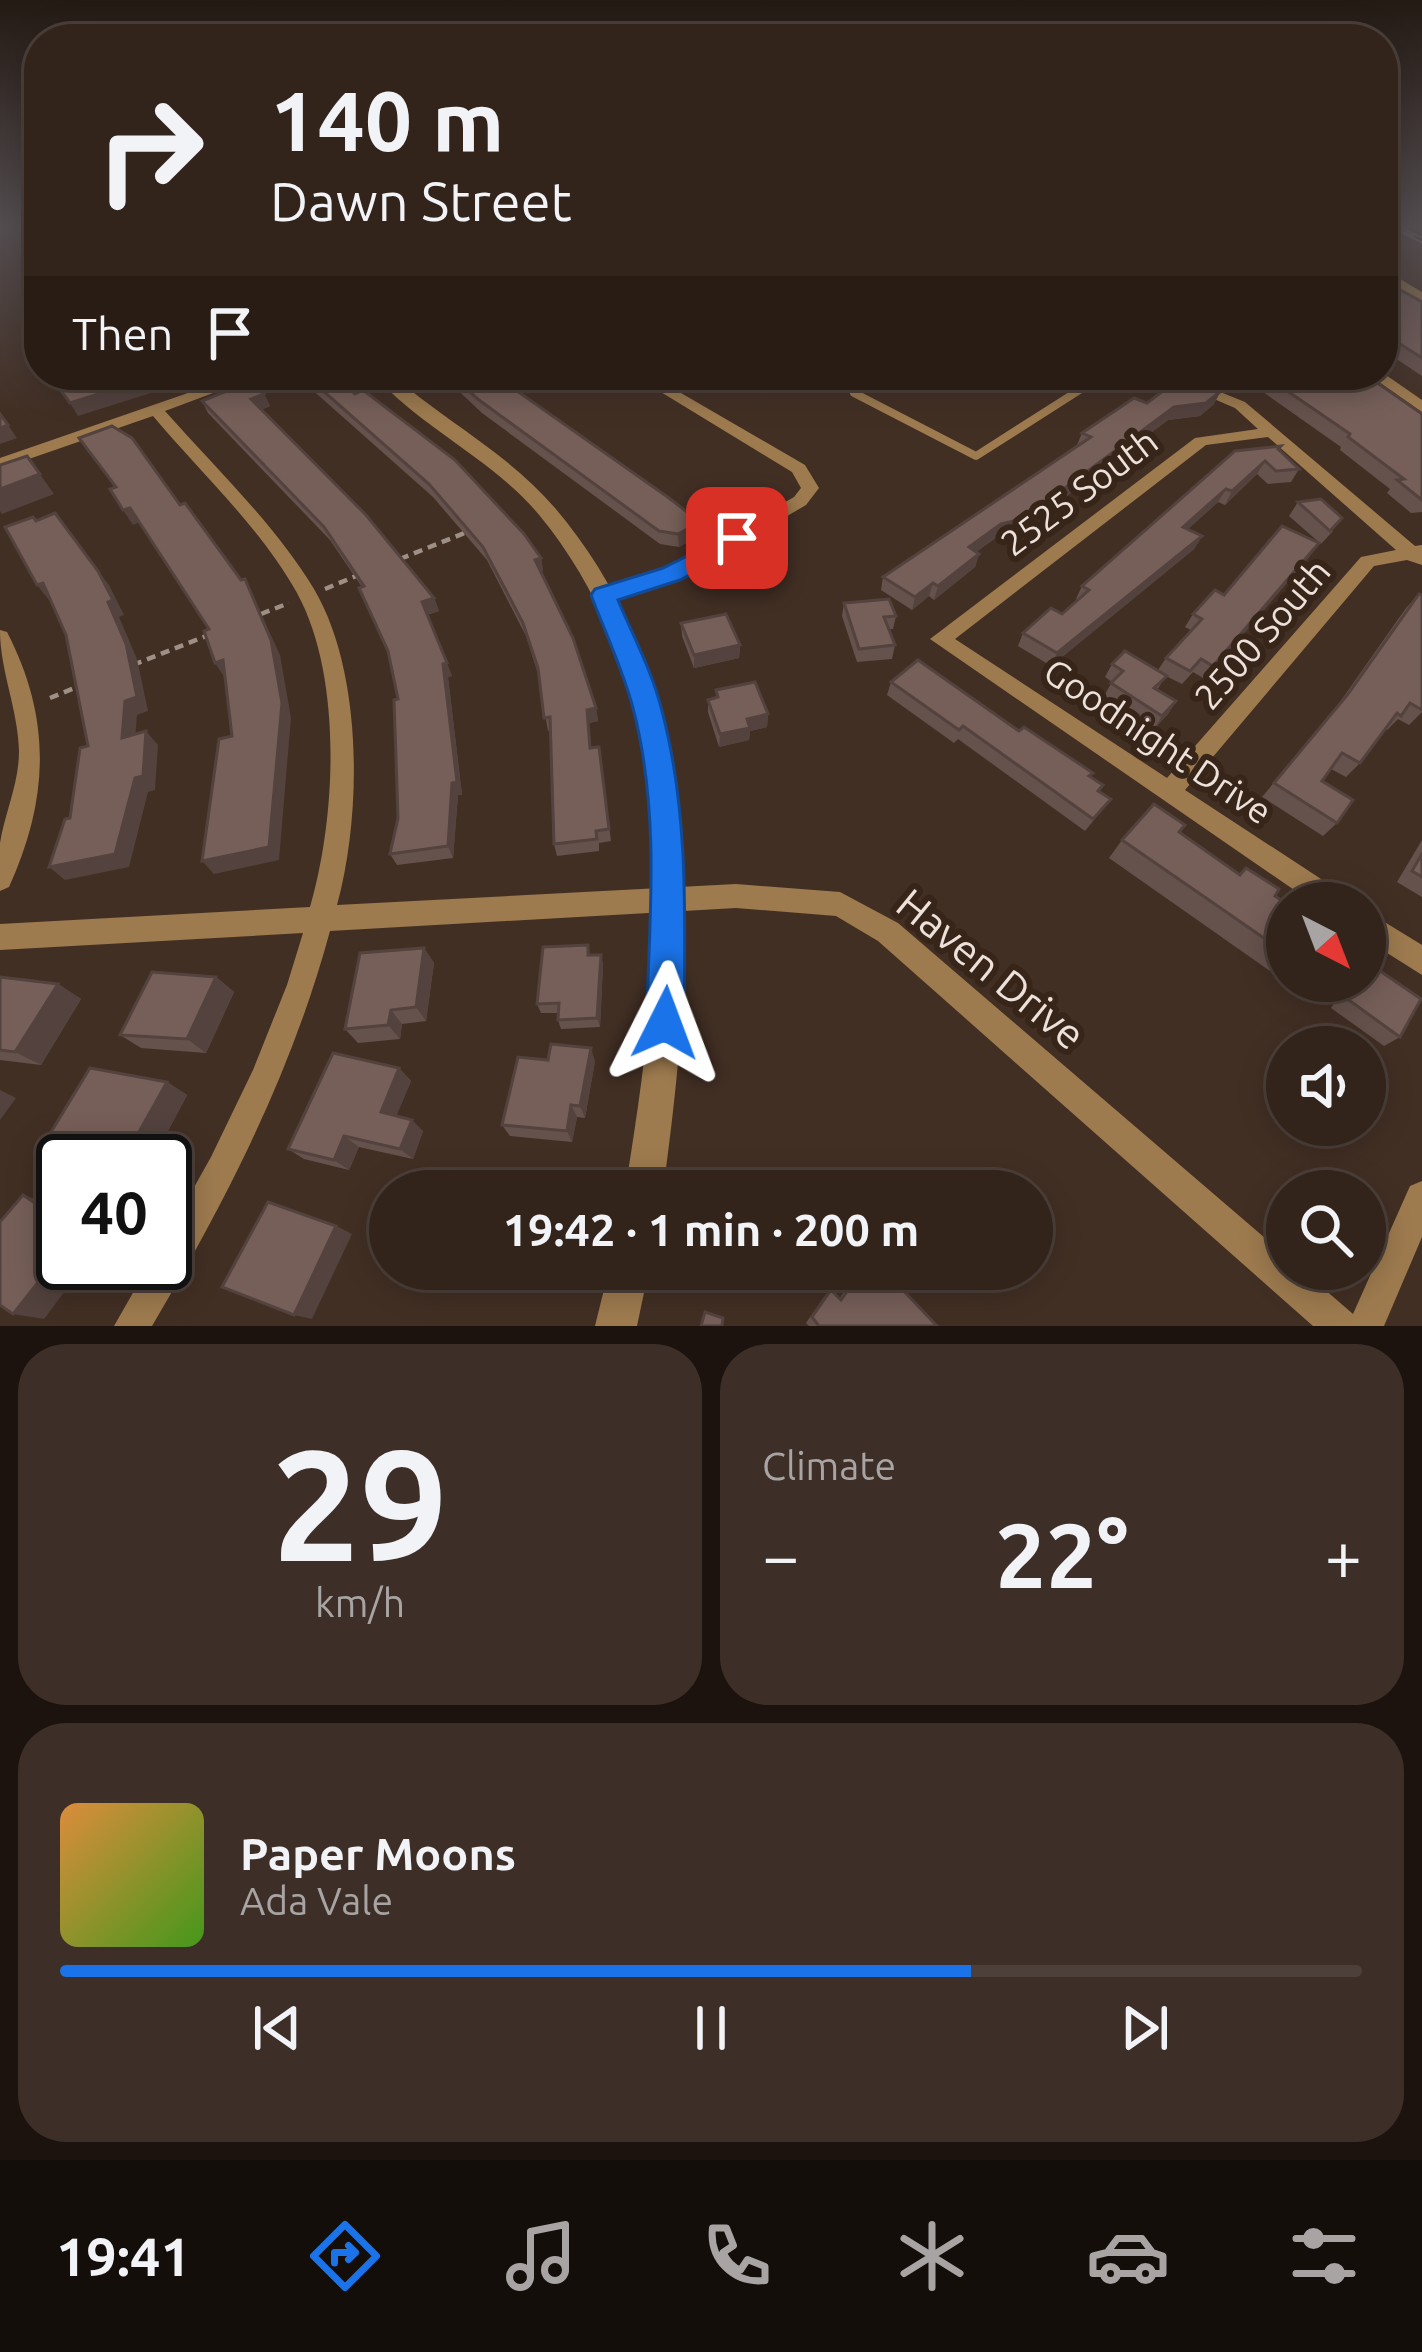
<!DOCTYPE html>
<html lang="en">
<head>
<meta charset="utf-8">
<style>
  :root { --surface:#32231b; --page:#3d2f28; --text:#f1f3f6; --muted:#a8a4a3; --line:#4d403a; --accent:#1a73e8 }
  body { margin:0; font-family:Ubuntu,sans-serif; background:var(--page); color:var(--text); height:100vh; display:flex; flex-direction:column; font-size:45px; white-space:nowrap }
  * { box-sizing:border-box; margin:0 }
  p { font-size:39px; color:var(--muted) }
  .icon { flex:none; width:66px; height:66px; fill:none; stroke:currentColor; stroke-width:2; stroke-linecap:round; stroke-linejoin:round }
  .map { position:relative; height:1326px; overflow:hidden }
  .drawer { display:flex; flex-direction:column; gap:18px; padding:18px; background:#1c130f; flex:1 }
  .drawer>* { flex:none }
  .guide { position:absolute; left:24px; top:24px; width:1374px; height:366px; border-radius:48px; box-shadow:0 6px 30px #0003,0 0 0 3px var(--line); background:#32231b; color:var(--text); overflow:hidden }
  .needle { width:78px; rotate:138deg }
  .controls { position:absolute; left:1266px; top:882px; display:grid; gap:24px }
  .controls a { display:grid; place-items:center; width:120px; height:120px; border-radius:50%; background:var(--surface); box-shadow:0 6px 30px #0003,0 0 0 3px var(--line); font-size:60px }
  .speed { position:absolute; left:36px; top:1134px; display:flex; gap:24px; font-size:60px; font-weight:700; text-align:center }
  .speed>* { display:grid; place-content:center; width:156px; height:156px; border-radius:50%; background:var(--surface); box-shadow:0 6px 30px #0003,0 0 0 3px var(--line); line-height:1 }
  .speed .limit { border:6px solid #111; border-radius:18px; background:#fff; color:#111 }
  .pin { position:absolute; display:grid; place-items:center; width:102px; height:102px; color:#fff; margin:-51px; border-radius:24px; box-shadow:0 6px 18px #0006 }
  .me { position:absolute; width:132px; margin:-66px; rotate:3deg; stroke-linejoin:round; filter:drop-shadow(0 0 9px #0008) }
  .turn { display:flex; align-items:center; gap:42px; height:252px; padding:0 48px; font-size:54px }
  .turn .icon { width:156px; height:156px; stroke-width:2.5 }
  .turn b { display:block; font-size:84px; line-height:102px }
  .then { display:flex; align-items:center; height:114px; padding:0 48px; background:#0003; gap:24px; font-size:45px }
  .big { font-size:90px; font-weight:700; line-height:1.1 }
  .drawer .tile { flex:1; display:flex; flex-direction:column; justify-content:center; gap:18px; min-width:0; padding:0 42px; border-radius:48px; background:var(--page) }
  .drawer .dial { align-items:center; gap:0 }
  .dial b { font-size:156px; line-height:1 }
  .song { display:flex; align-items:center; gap:36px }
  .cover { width:144px; height:144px; border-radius:18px; background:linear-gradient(135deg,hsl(30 70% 55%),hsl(100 70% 35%)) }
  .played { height:12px; border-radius:6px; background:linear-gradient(90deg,var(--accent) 70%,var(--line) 70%) }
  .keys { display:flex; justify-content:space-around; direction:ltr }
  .heat { display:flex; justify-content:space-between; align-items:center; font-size:66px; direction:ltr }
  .drawer .tiles { flex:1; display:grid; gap:18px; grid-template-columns:1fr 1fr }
  .tile:last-child { grid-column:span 2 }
  .trip { position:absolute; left:369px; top:1170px; width:684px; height:120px; border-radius:60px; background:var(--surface); box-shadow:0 6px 30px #0003,0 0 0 3px var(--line); font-weight:700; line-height:120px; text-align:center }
  .dock { display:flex; height:192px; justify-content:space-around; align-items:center; background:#140e0b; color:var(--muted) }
  .dock .icon { width:84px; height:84px }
  .dock .current { color:var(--accent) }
  .dock b { font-size:54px; color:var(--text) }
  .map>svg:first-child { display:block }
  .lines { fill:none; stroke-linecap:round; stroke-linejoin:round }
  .path { stroke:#9f9087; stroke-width:4.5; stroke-dasharray:9 6; stroke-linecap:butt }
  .service { stroke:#9e7b4f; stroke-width:8 }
  .minor { fill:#9e7b4f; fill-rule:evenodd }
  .tertiary { fill:#9e7b4f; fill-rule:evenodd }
  .rail-casing { stroke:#cabcb4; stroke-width:6 }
  .rail { stroke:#37251a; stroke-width:3; stroke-dasharray:10; stroke-linecap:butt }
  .wall { fill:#66524d }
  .shaded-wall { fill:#53423e }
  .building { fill:#775f59; stroke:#53423e; stroke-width:3 }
  .route { fill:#1a73e8; stroke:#114b97; stroke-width:3 }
  .labels { text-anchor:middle; stroke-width:12; stroke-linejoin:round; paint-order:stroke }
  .street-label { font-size:36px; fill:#ede1da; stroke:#37251a }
  .near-street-label { font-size:42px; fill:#ede1da; stroke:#37251a }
</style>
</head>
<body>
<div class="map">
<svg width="1422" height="1326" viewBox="0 0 1422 1326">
  <rect width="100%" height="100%" fill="#422f24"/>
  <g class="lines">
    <g class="path">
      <polyline points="400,559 467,532"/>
      <polyline points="325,589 356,576"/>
      <polyline points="261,614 289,603"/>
      <polyline points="133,665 211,634"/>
      <polyline points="50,698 77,687"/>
    </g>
    <polyline class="service" points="890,375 854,393 976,456 1103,375"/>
    <g class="minor">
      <polygon points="1383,276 1395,276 1422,292 1422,301 1389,283 1383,284"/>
      <polygon points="1383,373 1422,400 1422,412 1369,375"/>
      <path d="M240,375H261L165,411C216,469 274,523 314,589C363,672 362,814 337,905L736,884L840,892L898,923L1287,1257V1269H1301L1353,1314L1410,1186L1422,1181V1237L1384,1326H1313L878,941L836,916L736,908L330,931C292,1072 226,1201 152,1326H114L150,1263H165V1239L211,1157L253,1070L287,985L303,933L0,950V924L310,907C336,818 343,677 297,593C260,527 201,473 153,416L0,469V458Z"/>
      <polygon points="633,375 650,375 805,465 819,488 806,505 690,573 604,602 597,600 594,595 597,590 676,565 794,497 801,488 792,472"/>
      <path d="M1158,375H1178L1245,402L1415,546L1422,545V565L1407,560L1374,566L1185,790L1344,894L1348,903H1313L930,639L1195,438L1258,429L1235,408ZM1268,437L1396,550L1361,557L1167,778L955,639L1206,445Z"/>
      <path d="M0,630L7,632C52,719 49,799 9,887L0,891C0,876 0,858 0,843C5,812 19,784 19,751C18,709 0,671 0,630Z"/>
      <polygon points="1365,910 1422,945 1422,975 1365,939"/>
    </g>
    <g class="tertiary">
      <path d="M374,375H392C445,421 509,454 555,508C716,697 694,962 663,1191H625C661,970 694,704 540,516C493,459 422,429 374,375Z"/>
      <polygon points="609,1269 649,1269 637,1326 595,1326"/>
    </g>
    <defs>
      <polyline id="rail" points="1396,227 1422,240"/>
    </defs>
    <use href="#rail" class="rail-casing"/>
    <use href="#rail" class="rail"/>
  </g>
  <g class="wall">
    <polygon points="1383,283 1422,302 1422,376 1383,350"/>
    <polygon points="299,375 333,375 541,558 543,571 541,572 596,708 598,721 589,723 591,748 599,747 611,841 599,843 599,851 557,856 554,844 550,730 548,731 538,674 526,636 487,560 433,497 300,379"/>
    <polygon points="446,375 490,375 695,518 695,538 679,547 660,544 482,413 448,381"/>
    <polygon points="1239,375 1366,375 1422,414 1422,512 1411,513 1387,493 1390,489 1340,450 1341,447"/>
    <polygon points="264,394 270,406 261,410 434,598 439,611 427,615 452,676 448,677 462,795 458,795 453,858 397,865 390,854 398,818 398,699 388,652 362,587 330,540 208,413 202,401"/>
    <polygon points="1147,403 1214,404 1200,416 1168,420 1019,532 997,537 976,552 979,554 975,567 934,600 929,596 912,610 881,590 883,577 1077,445 1082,433"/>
    <polygon points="1278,450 1299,469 1291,482 1268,484 1257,474 1225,505 1218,502 1188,529 1202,536 1194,549 1051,666 1018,646 1023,633 1062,614 1078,600 1076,599 1082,586"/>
    <polygon points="1298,502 1333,531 1321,544 1289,516"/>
    <polygon points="1310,556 1205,679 1193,672 1182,684 1166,676 1157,690 1176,701 1168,714 1154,729 1104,696 1112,682 1105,677 1112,664 1158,670 1166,658 1191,630 1185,627 1193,614 1224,595"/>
    <polygon points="1419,594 1422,712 1409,725 1398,719 1387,730 1385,729 1360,763 1346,777 1331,769 1322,781 1337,823 1323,836 1262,797 1335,709 1406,608"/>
    <polygon points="844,603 896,616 893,629 889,629 895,645 892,659 857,662 842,616"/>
    <polygon points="681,623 740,645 739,658 694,668 682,636"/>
    <polygon points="891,682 1019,731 1090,777 1099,791 1111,799 1085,831 958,739 954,743 887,695"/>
    <polygon points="716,690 768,714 767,727 750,731 749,740 719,747 708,712 708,700 716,698"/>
    <polygon points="1179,832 1239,874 1246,868 1275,896 1287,904 1287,958 1270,971 1109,858 1122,840"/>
    <polygon points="1422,840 1422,897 1397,882"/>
    <polygon points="424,948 434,963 426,1021 402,1024 400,1039 358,1043 345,1029"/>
    <polygon points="591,955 601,955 603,965 600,1027 561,1029 558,1020 558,1013 541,1013 537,1004"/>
    <polygon points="1367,962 1400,1037 1384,1046 1331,1008 1337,999 1320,987 1324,981 1365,981 1365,963"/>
    <polygon points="0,977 58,984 81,999 41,1065 0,1060"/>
    <polygon points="216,977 234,992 206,1053 141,1048 120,1035"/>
    <polygon points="548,1060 595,1061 585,1118 577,1117 572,1142 510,1136 502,1125"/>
    <polygon points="399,1068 411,1081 396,1116 423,1131 413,1159 359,1147 349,1170 304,1159 288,1149"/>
    <polygon points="167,1082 187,1095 152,1161 116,1161 71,1152 45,1142"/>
    <polygon points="462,1269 528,1269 520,1292"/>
    <polygon points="860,1269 883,1269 937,1326 809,1326 806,1323 824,1297 831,1290 839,1299"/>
  </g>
  <g class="shaded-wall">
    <polygon points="147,379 154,392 78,416 70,403"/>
    <polygon points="1221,391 1214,404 1200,416 1168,420 1019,532 997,537 965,560 969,547 1174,407"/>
    <polygon points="264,394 270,406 257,412 251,399"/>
    <polygon points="8,425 17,438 0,444 0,428"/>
    <polygon points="27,456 54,494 2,514 0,511 0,489"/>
    <polygon points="1265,461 1257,474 1225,505 1232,491"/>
    <polygon points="1226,489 1218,502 1176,540 1183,527"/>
    <polygon points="130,508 140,522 133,525 123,510"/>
    <polygon points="695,518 695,538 679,547 678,534 690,521"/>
    <polygon points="1202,536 1194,549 1051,666 1057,653"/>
    <polygon points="1319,543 1310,556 1205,679 1213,666"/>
    <polygon points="979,554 975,567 934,600 938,586"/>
    <polygon points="541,558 543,571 537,574 535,560"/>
    <polygon points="98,571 109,585 124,615 119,617 137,659 148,711 137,715 134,752 122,738 125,701 108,602"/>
    <polygon points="245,579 280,655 291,718 279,860 214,874 202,861 269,847"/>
    <polygon points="43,583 55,598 49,600 37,585"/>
    <polygon points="933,583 929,596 912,610 915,597"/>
    <polygon points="434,598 439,611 426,615 422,602"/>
    <polygon points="740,645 739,658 694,668 694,655"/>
    <polygon points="223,660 225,678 215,663"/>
    <polygon points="447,663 452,676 448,677 462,795 458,795 453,858 448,846 443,664"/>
    <polygon points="1176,701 1168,714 1154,729 1162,716"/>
    <polygon points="596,708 598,721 589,723 592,761 587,710"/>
    <polygon points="768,714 767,727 750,731 749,740 719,747 720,734 747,719"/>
    <polygon points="146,731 158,745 155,790 148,792 129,867 65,880 49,867"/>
    <polygon points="424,948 434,963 426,1021 416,1007"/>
    <polygon points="601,955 603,965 600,1027 597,1018"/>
    <polygon points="216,977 234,992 206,1053 187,1039"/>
    <polygon points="58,984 81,999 41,1065 15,1052"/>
    <polygon points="391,1010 402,1024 400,1039 388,1025"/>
    <polygon points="591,1048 595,1061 585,1118 580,1106"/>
    <polygon points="399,1068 411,1081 393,1124 381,1112"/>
    <polygon points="167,1082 187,1095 152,1161 134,1161 125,1157"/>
    <polygon points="0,1090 16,1098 0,1120"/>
    <polygon points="571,1105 577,1117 572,1142 567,1131"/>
    <polygon points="412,1120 423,1131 413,1159 400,1149"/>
    <polygon points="344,1136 359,1147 349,1170 334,1160"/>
    <polygon points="23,1195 51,1204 63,1212 63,1222"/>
    <polygon points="336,1226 352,1234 312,1319 294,1315"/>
    <polygon points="63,1251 63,1263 86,1263 44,1319 13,1314"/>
    <polygon points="518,1269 528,1269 520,1292 512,1287"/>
  </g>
  <g class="building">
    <polygon points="1383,283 1388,283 1422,302 1422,358 1383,333"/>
    <polygon points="100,375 143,375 147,379 70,403 59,388"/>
    <polygon points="305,375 333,375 355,394 363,390 455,460 524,534 541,558 535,560 573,638 596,708 587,710 590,748 599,747 609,829 596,831 597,839 554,844 550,717 544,718 538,668 523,623 483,547 429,484"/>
    <polygon points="451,375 490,375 520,393 669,498 695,518 690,521 695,525 678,534 659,531 479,400"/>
    <polygon points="1264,375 1366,375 1422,414 1422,500 1397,480 1404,479 1348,437 1350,434"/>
    <polygon points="251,381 264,394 251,399 366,515 434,598 422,602 447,663 443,664 457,782 452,783 448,846 390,854 398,818 394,700 398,699 388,651 359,588 364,586 324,527 202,401"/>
    <polygon points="1176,381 1221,391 1206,403 1174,407 1023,519 1001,524 969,547 979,554 938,586 933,583 915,597 883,577 1091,437 1082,433 1134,398 1147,403"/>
    <polygon points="0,414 8,425 0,428"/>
    <polygon points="112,426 132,438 180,505 185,503 241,580 245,579 271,640 282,703 269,847 202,861 219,739 232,736 223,660 215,663 204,631 209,629 130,508 123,510 110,489 116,487 79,438"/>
    <polygon points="1281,446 1278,449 1299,469 1276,471 1265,461 1232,491 1226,489 1183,527 1202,536 1057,653 1023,633 1051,608 1062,614 1089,590 1082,586 1235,451"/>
    <polygon points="27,456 40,474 0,489 0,465"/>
    <polygon points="1321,499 1342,518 1330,531 1298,502"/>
    <polygon points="55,513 98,571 113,600 108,602 126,644 137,697 125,701 122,738 146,731 143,776 135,778 115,854 49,867 65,819 70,818 80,748 88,746 66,635 43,583 37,585 5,527 33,517 36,521"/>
    <polygon points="1282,526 1319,543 1213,666 1201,659 1190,671 1166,658 1202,619 1193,614 1215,590 1224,595"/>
    <polygon points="1419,594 1422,595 1422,710 1410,703 1401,716 1397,713 1360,763 1342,753 1322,781 1353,800 1337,823 1274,783 1348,694"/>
    <polygon points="889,599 896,616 884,617 895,645 859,649 844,603"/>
    <polygon points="726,614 740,645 694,655 681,623"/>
    <polygon points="1125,651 1167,676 1154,688 1176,701 1162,716 1111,683 1123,671 1112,664"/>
    <polygon points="918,660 1019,731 1024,727 1093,773 1089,776 1103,785 1098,791 1111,799 1093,819 963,726 959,730 891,682"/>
    <polygon points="755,682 768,714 747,719 750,728 720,734 708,700 718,697 716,690"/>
    <polygon points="1154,804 1185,825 1179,832 1240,875 1246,868 1279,889 1275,896 1287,904 1287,954 1122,840"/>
    <polygon points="1422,854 1422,877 1412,871"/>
    <polygon points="588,945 588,955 601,955 597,1018 558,1020 559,1003 537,1004 543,947"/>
    <polygon points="424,948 416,1007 391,1010 388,1025 345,1029 360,953"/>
    <polygon points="1367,962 1421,999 1400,1037 1346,998 1352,989 1340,981 1365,981 1365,966"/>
    <polygon points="152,972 216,977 187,1039 120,1035"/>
    <polygon points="0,977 58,984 15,1052 0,1050"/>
    <polygon points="551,1044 591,1048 580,1106 571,1105 567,1131 502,1125 518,1057 548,1060"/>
    <polygon points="333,1053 399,1068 381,1112 412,1120 400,1149 344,1136 334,1160 288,1149"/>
    <polygon points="90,1068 167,1082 125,1157 45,1142"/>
    <polygon points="518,1174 557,1188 556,1191 511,1191"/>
    <polygon points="736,1183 776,1188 776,1191 735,1191"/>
    <polygon points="23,1195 63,1222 63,1251 13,1314 0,1305 0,1222"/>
    <polygon points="268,1202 336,1226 294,1315 222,1287"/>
    <polygon points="464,1269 518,1269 512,1287"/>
    <polygon points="863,1269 883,1269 937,1326 819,1326 812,1317 831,1290 841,1300"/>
    <polygon points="705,1312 723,1318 722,1326 701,1326"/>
  </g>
  <linearGradient id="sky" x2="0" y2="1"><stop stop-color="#241a14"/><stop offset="0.55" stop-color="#544d50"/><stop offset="1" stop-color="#544d50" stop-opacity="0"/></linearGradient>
  <rect width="1422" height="412" fill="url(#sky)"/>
  <path class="route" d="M737,531L746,533V544L680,580L618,600C633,636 653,673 662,711C689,813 685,918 684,1023L679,1036L665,1042L652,1036L646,1023C650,918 660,811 633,708C623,670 605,632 591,595L595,589L663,568Z"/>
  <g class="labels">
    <g class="street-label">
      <text transform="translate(1079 492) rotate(-37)" y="13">2525 South</text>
      <text transform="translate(1262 634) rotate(-49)" y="13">2500 South</text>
      <text transform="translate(1158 741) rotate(34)" y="13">Goodnight Drive</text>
    </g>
    <g class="near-street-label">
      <text transform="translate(991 969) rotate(39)" y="15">Haven Drive</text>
    </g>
  </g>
</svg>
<div class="controls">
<a><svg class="needle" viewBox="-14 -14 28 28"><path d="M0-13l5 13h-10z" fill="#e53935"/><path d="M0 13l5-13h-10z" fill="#a8a4a3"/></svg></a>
<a><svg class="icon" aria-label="sound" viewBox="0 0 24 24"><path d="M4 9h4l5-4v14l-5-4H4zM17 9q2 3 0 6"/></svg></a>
<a><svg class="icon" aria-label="search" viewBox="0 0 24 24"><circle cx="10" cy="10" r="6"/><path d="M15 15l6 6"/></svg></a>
</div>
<div class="speed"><div class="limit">40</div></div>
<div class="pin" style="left:737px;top:538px;background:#d93025"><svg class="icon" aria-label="arrive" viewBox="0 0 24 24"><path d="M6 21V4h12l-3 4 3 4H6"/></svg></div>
<svg class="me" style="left:665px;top:1023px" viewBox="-20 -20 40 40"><path d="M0-17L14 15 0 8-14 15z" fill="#1a73e8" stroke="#fff" stroke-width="4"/></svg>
<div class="trip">19:42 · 1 min · 200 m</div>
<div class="guide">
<div class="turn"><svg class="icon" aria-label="right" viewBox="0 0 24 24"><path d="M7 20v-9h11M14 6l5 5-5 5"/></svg><div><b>140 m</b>Dawn Street</div></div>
<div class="then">Then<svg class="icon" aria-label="arrive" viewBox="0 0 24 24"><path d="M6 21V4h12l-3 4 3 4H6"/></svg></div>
</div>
</div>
<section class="drawer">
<div class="tiles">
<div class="tile dial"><b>29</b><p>km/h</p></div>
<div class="tile"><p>Climate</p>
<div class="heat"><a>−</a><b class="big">22°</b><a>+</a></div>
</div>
<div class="tile">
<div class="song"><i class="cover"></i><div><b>Paper Moons</b><p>Ada Vale</p></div></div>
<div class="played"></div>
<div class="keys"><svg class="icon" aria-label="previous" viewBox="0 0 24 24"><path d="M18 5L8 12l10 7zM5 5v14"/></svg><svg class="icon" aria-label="pause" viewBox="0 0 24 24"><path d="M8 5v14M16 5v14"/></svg><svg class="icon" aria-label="next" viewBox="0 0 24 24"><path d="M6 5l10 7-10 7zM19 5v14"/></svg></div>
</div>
</div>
</section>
<nav class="dock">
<b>19:41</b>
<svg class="icon current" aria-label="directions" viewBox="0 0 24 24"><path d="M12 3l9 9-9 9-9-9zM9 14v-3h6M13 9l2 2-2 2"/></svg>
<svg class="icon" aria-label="music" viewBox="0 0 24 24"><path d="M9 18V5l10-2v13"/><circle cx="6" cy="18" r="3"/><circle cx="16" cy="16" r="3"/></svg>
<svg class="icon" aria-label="phone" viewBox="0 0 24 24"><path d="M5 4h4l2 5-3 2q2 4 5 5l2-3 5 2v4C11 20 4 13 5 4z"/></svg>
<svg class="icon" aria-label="climate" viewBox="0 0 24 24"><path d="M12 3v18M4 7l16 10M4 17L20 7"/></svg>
<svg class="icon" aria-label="car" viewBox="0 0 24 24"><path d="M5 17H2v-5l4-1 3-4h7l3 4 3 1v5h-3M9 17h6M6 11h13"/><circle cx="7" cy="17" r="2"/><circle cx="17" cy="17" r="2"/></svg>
<svg class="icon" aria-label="filters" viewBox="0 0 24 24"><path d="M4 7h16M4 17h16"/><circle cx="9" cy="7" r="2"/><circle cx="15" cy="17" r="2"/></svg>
</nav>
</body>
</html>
